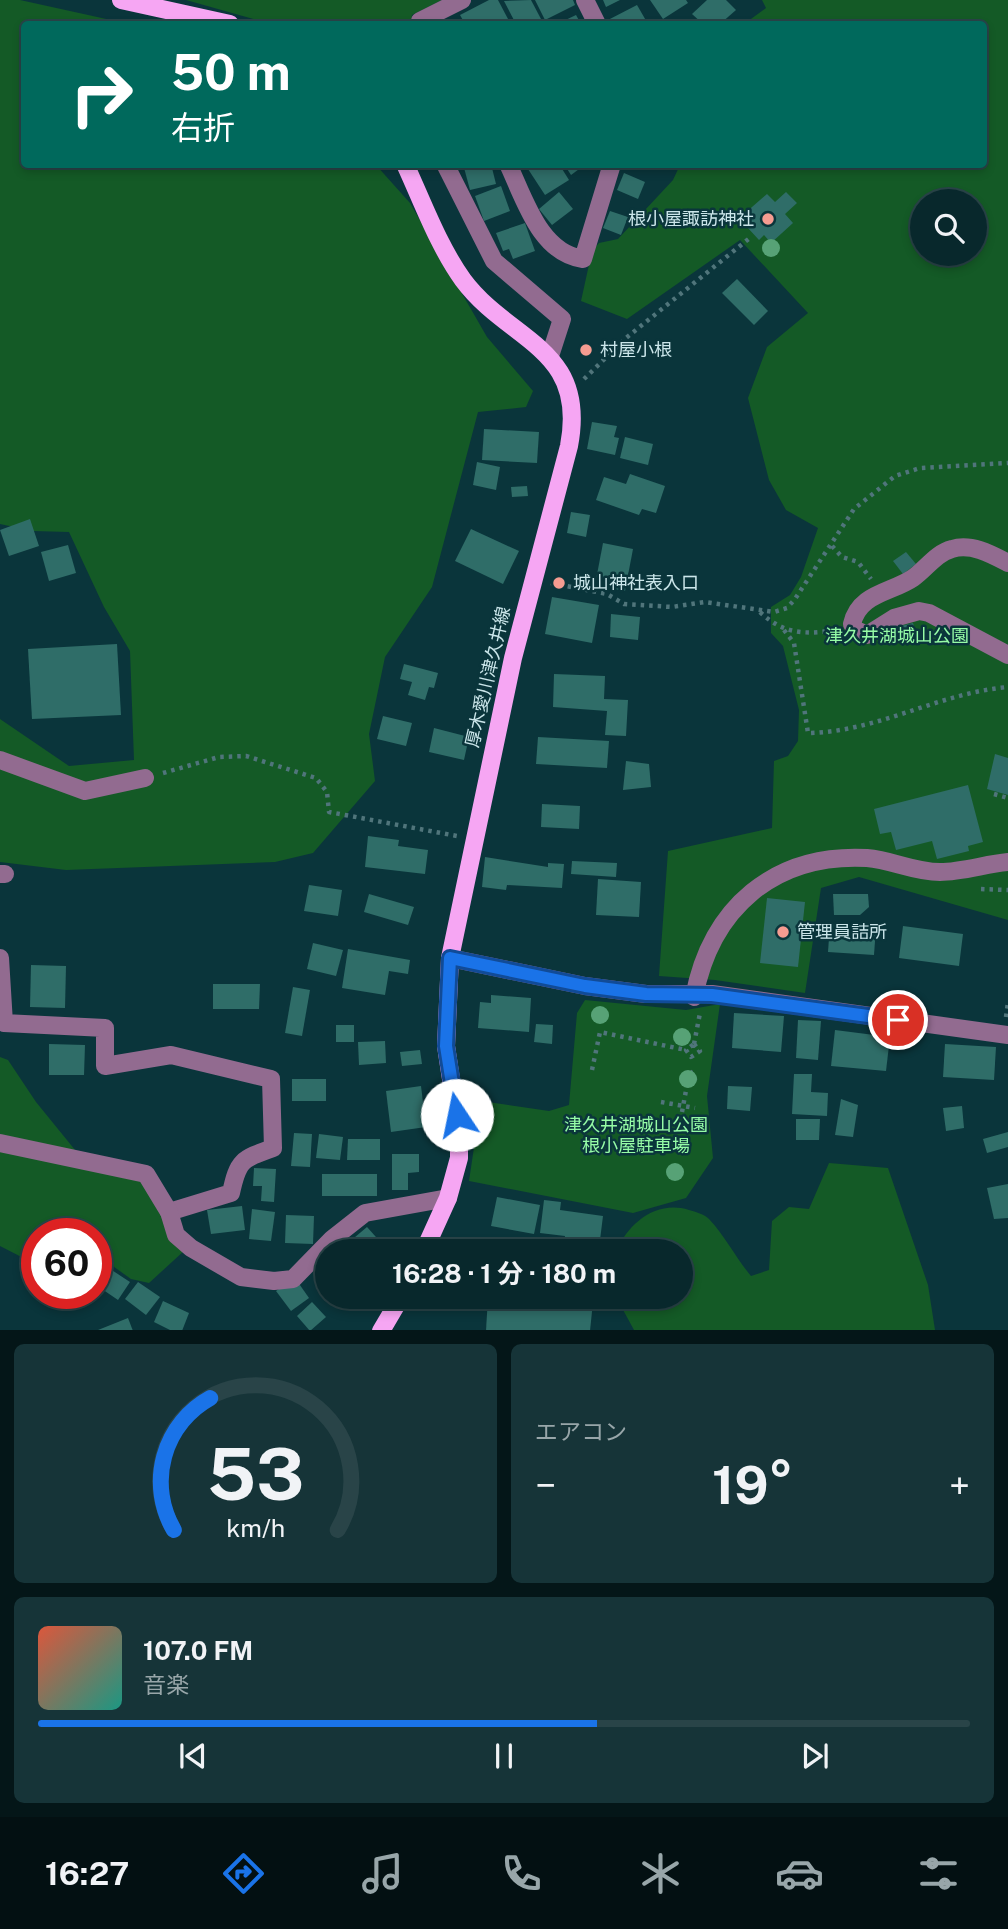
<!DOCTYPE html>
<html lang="ja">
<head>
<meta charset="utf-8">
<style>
  :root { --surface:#08282c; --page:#163438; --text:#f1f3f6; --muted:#98a6a9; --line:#294448; --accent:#1a73e8 }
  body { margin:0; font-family:"Public Sans","Noto Sans JP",sans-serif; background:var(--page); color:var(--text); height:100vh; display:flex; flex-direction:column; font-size:26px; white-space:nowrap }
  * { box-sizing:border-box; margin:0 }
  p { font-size:23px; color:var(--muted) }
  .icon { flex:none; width:38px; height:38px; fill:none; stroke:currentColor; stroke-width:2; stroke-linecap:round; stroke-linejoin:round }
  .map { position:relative; height:1330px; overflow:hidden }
  .sheet { display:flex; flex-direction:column; gap:14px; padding:14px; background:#041618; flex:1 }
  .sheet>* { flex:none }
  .top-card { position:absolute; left:21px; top:21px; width:966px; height:147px; border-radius:7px; box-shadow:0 4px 10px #0003,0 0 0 2px var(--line); background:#00695c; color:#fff; overflow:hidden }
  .buttons { position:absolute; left:910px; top:189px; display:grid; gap:14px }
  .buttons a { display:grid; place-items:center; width:77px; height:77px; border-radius:50%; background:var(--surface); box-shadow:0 4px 10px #0003,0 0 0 2px var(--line); font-size:35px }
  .speed { position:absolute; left:21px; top:1218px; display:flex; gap:14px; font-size:35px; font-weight:700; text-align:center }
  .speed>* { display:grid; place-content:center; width:91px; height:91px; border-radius:50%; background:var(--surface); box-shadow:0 4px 10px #0003,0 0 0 2px var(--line); line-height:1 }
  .speed .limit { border:10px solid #d22; background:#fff; color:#111 }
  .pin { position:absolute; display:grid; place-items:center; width:60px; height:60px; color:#fff; margin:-30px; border:4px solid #fff; border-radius:50%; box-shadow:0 2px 7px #0007 }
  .me { position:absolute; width:77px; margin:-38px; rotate:349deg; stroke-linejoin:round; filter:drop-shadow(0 0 5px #0008) }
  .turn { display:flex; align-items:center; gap:24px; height:147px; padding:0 35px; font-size:32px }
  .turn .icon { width:91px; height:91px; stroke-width:2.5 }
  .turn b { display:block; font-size:49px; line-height:60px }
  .big { font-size:52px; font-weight:700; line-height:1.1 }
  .sheet .card { flex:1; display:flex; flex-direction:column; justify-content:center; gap:10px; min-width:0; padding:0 24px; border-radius:10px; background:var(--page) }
  .sheet .dial { align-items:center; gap:0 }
  .dial svg { height:182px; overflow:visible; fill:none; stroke:var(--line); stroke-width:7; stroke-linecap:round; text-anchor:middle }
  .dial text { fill:var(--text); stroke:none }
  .song { display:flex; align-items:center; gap:21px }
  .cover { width:84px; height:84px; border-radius:10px; background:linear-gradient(135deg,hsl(10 70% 55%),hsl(170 70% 35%)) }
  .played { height:7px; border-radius:4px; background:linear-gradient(90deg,var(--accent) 60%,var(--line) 60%) }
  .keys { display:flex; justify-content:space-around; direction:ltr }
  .heat { display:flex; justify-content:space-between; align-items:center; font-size:38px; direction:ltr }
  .sheet .tiles { flex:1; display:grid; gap:14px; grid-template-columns:1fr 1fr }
  .card:last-child { grid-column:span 2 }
  .trip { position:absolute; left:315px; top:1239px; width:378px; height:70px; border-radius:35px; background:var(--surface); box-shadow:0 4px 10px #0003,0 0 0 2px var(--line); font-weight:700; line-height:70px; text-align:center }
  .menu { display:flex; height:112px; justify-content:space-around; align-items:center; background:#031012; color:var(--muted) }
  .menu .icon { width:49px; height:49px }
  .menu .current { color:var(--accent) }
  .menu b { font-size:32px; color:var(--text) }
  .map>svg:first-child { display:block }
  .green { fill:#145a26; fill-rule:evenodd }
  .building { fill:#2f6d68 }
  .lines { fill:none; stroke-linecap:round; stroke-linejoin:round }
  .path { stroke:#50757b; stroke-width:4.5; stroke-dasharray:3.5 5; stroke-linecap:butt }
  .minor { stroke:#926b90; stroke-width:18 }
  .major { stroke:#f6a6f3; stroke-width:18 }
  .tree { fill:#57a276 }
  .route-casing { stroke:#114b97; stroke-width:18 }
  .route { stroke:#1a73e8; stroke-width:12 }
  .poi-dot { fill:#f59c91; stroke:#0a353b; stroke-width:2.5 }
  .labels { text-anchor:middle; stroke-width:5; stroke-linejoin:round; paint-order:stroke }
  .poi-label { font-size:18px; fill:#cbe6ea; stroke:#0a353b; text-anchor:start }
  .park-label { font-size:18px; fill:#96fca6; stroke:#0a353b }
  .street-label { font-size:18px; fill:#cbe6ea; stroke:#0a353b }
</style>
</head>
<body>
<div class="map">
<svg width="1008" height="1331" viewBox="0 0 1008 1331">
  <rect width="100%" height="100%" fill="#0a353b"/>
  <g class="green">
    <polygon points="0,0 20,0 129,24 24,24 24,164 376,165 410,203 487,337 533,391 526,407 478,412 432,587 385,657 369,734 375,781 313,853 275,862 66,870 0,862 0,719 69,766 134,760 130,651 104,607 69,532 33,531 0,524"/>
    <polygon points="186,0 442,0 412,15 411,24 271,24"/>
    <path d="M762,0H1008V920L859,877L821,888L805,993L715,980L659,976L668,851L772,828L774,761L788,756L798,741L799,710L783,646L771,633V607L790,595L801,577L818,528L786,510L769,480L748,398L767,347L808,313L740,240L627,319L581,301L592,251L599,243L618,239L673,180L680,165L984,164V24H744L766,8ZM922,201H975V254H922Z"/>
    <polygon points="585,1000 686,1010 720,1004 707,1096 713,1158 686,1198 633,1213 469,1181 476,1134 468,1099 549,1111 569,1105 577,1013"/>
    <polygon points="0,1057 8,1060 36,1102 84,1161 142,1181 185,1250 149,1283 131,1279 96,1254 96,1234 37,1234 37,1265 0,1246"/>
    <path d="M829,1163L888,1168L928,1285L935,1330H634L616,1297H681V1251H616C629,1223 656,1200 689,1210C696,1212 704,1214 709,1219C725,1236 736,1258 751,1276L769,1270L772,1221L789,1207L809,1209Z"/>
  </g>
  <g class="building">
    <polygon points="489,0 498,0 508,19 498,24 465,24 460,15"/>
    <polygon points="531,0 541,19 530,24 516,24 504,1"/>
    <polygon points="535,0 573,0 575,5 545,20"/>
    <polygon points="603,0 620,0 606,7"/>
    <polygon points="650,0 686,0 688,3 663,19"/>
    <polygon points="707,0 726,0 736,10 720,24 703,24 692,14"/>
    <polygon points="637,5 648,24 607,24 606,21"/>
    <polygon points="576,15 581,24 557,24"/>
    <polygon points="463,164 491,164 496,184 470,190"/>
    <polygon points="536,164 559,164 569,180 545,195 528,169"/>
    <polygon points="564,164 586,164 571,175"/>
    <polygon points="633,164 654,164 652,170"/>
    <polygon points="624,173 645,182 638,199 617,190"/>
    <polygon points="501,186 510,211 484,221 475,196"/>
    <polygon points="559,192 573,209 552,225 539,209"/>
    <polygon points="786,192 797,203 785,214 793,223 771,243 764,235 759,240 747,227 752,223 744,214 767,194 775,202"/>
    <polygon points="610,211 628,217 621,235 603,228"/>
    <polygon points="525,223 535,251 513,259 509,249 503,251 496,233"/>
    <polygon points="737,279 768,311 754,325 722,293"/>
    <polygon points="592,422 617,426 614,437 619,438 615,455 587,449"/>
    <polygon points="484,429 539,432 537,463 482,460"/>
    <polygon points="625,437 653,444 648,465 620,458"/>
    <polygon points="477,462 500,467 496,490 473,485"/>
    <polygon points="630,474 665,486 656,513 642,509 639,515 596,500 604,477 626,484"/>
    <polygon points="527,486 528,496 512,497 511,487"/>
    <polygon points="571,512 590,515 586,537 567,533"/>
    <polygon points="30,519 39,546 9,556 0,530"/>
    <polygon points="471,529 519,551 503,584 455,561"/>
    <polygon points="603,543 633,549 625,591 595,585"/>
    <polygon points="68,545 76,573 49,581 41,552"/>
    <polygon points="906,552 916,564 903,574 893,561"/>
    <polygon points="552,597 599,605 592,643 545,634"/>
    <polygon points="611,614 640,617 638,640 610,637"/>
    <polygon points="913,623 917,637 901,642 897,627"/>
    <polygon points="117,644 121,715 32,719 28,649"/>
    <polygon points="404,664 438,673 434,688 429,687 425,700 408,695 412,682 400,679"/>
    <polygon points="554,674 605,676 604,699 628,700 626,736 605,735 607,711 553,707"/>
    <polygon points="383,716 412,723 406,746 377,739"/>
    <polygon points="434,728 469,737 464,760 429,752"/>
    <polygon points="538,737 609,741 607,768 536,764"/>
    <polygon points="995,754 1008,758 1008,795 987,789"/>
    <polygon points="626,761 649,764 651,787 623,790"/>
    <polygon points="968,785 983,842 968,846 969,851 937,859 932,841 896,850 891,832 880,834 874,809"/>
    <polygon points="542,804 580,806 579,829 541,827"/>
    <polygon points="368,836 399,840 398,846 428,850 425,874 365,867"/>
    <polygon points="485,857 548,867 548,863 564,864 562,888 507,885 506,890 482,887"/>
    <polygon points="572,861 617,863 616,877 571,874"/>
    <polygon points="598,879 641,882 639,917 596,915"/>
    <polygon points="309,885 342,890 338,916 304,911"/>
    <polygon points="369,894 414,907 408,925 364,912"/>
    <polygon points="833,894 868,894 869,907 860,915 834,915"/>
    <polygon points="767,898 805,902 798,967 760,963"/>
    <polygon points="830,924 876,927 874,955 828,952"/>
    <polygon points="903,926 963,934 959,966 899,958"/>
    <polygon points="313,943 343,950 336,976 307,969"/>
    <polygon points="348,949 410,960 408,974 389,971 385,995 342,988"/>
    <polygon points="31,965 66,966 65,1008 30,1007"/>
    <polygon points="213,984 260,984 259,1009 213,1009"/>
    <polygon points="293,987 310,990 302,1036 285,1033"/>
    <polygon points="491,995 531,998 529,1032 478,1028 480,1002 491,1003"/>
    <polygon points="734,1013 784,1016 781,1052 732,1048"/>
    <polygon points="798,1020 821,1021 818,1060 796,1058"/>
    <polygon points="536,1024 553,1025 552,1044 534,1042"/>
    <rect x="336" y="1025" width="18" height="17"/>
    <polygon points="835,1030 890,1037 886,1071 831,1066"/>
    <polygon points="385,1041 386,1063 359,1065 358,1042"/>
    <polygon points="49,1044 85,1045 84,1075 49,1075"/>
    <polygon points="945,1044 996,1047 994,1080 943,1077"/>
    <polygon points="420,1050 422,1064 402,1066 400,1052"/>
    <polygon points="794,1074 812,1074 811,1092 828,1093 827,1116 792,1114"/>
    <rect x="292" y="1079" width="34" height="22"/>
    <polygon points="421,1086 426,1127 391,1132 386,1091"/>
    <polygon points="728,1086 752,1087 750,1111 727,1109"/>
    <polygon points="841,1099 858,1105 853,1137 835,1135"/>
    <polygon points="962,1106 964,1128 946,1131 943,1108"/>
    <polygon points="796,1119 820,1119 819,1140 796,1140"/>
    <polygon points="1008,1132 1008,1147 987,1153 983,1139"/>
    <polygon points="294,1133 312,1134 310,1167 291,1166"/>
    <polygon points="319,1134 343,1137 340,1160 316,1158"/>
    <polygon points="348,1139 380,1139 380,1160 347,1160"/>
    <polygon points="392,1154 419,1154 419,1172 408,1173 408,1190 392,1190"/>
    <polygon points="254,1168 276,1169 274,1202 261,1201 262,1186 253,1186"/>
    <rect x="322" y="1174" width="55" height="22"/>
    <polygon points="1008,1184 1008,1218 994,1219 987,1188"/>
    <polygon points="497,1197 540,1205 534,1234 491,1226"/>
    <polygon points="544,1200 561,1202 560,1210 603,1216 600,1240 579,1237 578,1244 564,1243 565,1236 540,1233"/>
    <polygon points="242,1206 245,1230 211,1234 207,1210"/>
    <polygon points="252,1209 275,1212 271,1241 249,1239"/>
    <polygon points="286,1215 314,1216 313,1244 285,1243"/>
    <polygon points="367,1227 384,1246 378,1251 355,1251 348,1243"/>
    <polygon points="101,1263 130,1282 118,1300 96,1285 96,1269"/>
    <polygon points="295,1278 309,1298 291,1311 276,1291"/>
    <polygon points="138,1282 160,1297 146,1315 125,1299"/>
    <polygon points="488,1297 543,1297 593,1302 590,1331 486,1331"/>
    <polygon points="163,1301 189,1313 182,1331 172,1331 154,1322"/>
    <polygon points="312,1302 326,1317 310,1331 297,1316"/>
    <polygon points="128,1318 133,1331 98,1331 98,1330"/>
  </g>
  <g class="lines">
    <g class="path">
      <polyline points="584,379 626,338 751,237"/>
      <polyline points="832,546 842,557 858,562 871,579"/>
      <polyline points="551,583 607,594 624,604 672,607 705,602 774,612 787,608 795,599 854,509 895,476 920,468 1008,463"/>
      <path d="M760,612C783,634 805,635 835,630"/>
      <path d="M784,630L794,643L808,733C878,732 938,693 1008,687"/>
      <polyline points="163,773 219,757 246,756 316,778 327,792 329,812 457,836"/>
      <polyline points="994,794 1008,798"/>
      <polyline points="981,889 1008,890"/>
      <polyline points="1006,1017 1008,1002"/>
      <polyline points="694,1044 700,1013"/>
      <polygon points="694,1044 700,1051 691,1057 686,1050"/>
      <polyline points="592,1070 600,1032 686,1050"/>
      <polygon points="690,1071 695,1079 687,1085 681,1076"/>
      <polyline points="661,1102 695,1108"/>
      <polyline points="682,1112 687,1085"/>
    </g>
    <g class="minor">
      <polyline points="585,0 597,24"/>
      <polyline points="420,24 420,21 462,0"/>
      <polyline points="445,164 494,261 562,319 550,356"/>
      <path d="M508,164C525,200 540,253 583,259L612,164"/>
      <path d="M1008,563C991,554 971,543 952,549C936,553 926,569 913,578C891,593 859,593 852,624L856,630L867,635L894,618L919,611L929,613L1008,655"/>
      <polyline points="0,760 85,791 145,778"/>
      <polyline points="0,874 5,874"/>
      <path d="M0,958L4,1023L105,1028V1066L171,1055L271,1079L273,1148C242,1159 238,1160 231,1193L169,1212"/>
      <polyline points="450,958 585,986 646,994 712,994 1008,1035"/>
      <path d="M694,997C711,908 774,853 867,858C892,860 914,872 940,872C962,872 986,864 1008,862"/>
      <polyline points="0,1143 146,1174 169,1212 176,1235 191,1248 241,1277 274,1281 293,1279 332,1239 365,1213 448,1198"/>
    </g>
    <g class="major">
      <polyline points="121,0 230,24"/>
      <path d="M405,164C423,203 438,245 463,280C509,342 588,347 569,446L513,658L450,958L446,1046L459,1132V1158L448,1198L424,1251"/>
      <polyline points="381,1331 401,1297"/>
    </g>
  </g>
  <g class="tree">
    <circle cx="771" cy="248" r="9"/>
    <circle cx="600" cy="1015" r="9"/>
    <circle cx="682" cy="1037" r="9"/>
    <circle cx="688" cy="1079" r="9"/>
    <circle cx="675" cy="1172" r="9"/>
  </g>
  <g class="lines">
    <defs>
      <polyline id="route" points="457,1115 446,1046 450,958 585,986 646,994 712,995 898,1020"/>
    </defs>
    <use href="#route" class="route-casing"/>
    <use href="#route" class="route"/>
  </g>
  <g class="poi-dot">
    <circle cx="768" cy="219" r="7"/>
    <circle cx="586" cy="350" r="7"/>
    <circle cx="559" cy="583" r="7"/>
    <circle cx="783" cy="932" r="7"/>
  </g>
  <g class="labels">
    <g class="poi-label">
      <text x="754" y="225" text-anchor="end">根小屋諏訪神社</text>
      <text x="600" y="356">村屋小根</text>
      <text x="573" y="589">城山神社表入口</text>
      <text x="797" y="938">管理員詰所</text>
    </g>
    <g class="park-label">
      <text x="897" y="642">津久井湖城山公園</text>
      <text x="636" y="1131">津久井湖城山公園<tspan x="636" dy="21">根小屋駐車場</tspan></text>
    </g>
    <g class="street-label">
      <text transform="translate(488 677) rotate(-77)" y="6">厚木愛川津久井線</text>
    </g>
  </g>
</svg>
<div class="buttons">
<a><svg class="icon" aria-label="search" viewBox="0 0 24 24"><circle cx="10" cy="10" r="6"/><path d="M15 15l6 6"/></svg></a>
</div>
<div class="speed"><div class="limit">60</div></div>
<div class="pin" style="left:898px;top:1020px;background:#d93025"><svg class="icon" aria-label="arrive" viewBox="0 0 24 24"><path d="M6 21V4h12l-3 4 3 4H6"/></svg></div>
<svg class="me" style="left:457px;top:1115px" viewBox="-20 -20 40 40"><circle r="19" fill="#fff"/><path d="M0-13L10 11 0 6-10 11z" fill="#1a73e8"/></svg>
<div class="trip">16:28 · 1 分 · 180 m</div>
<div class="top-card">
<div class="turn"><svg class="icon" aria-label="right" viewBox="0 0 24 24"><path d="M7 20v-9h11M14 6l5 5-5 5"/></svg><div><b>50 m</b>右折</div></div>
</div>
</div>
<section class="sheet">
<div class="tiles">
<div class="card dial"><svg viewBox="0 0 100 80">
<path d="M14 69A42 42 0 1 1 86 69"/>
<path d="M14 69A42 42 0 0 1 30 11" stroke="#1a73e8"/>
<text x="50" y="56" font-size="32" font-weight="700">53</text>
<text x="50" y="72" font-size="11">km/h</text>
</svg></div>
<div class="card"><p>エアコン</p>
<div class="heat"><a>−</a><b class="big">19°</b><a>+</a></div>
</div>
<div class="card">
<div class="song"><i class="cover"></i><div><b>107.0 FM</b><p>音楽</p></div></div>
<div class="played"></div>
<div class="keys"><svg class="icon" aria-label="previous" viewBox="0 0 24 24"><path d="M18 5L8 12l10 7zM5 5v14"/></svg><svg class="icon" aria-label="pause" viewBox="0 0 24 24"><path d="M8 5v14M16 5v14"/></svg><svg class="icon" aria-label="next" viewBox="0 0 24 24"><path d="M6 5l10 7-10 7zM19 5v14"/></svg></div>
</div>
</div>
</section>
<nav class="menu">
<b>16:27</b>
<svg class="icon current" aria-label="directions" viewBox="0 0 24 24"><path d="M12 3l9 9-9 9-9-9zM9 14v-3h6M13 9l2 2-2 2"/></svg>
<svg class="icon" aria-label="music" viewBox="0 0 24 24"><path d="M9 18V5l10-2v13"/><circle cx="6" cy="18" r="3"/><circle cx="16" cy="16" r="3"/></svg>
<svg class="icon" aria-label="phone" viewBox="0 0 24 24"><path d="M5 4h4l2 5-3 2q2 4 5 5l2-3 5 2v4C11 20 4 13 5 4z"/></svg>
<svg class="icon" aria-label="climate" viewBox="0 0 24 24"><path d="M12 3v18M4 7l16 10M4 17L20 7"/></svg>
<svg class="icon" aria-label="car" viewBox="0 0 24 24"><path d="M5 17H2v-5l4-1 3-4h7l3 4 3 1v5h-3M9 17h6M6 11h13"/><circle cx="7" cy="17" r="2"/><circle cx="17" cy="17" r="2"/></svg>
<svg class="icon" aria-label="filters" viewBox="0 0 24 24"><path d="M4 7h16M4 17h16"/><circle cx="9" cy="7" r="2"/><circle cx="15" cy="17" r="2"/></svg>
</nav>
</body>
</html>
